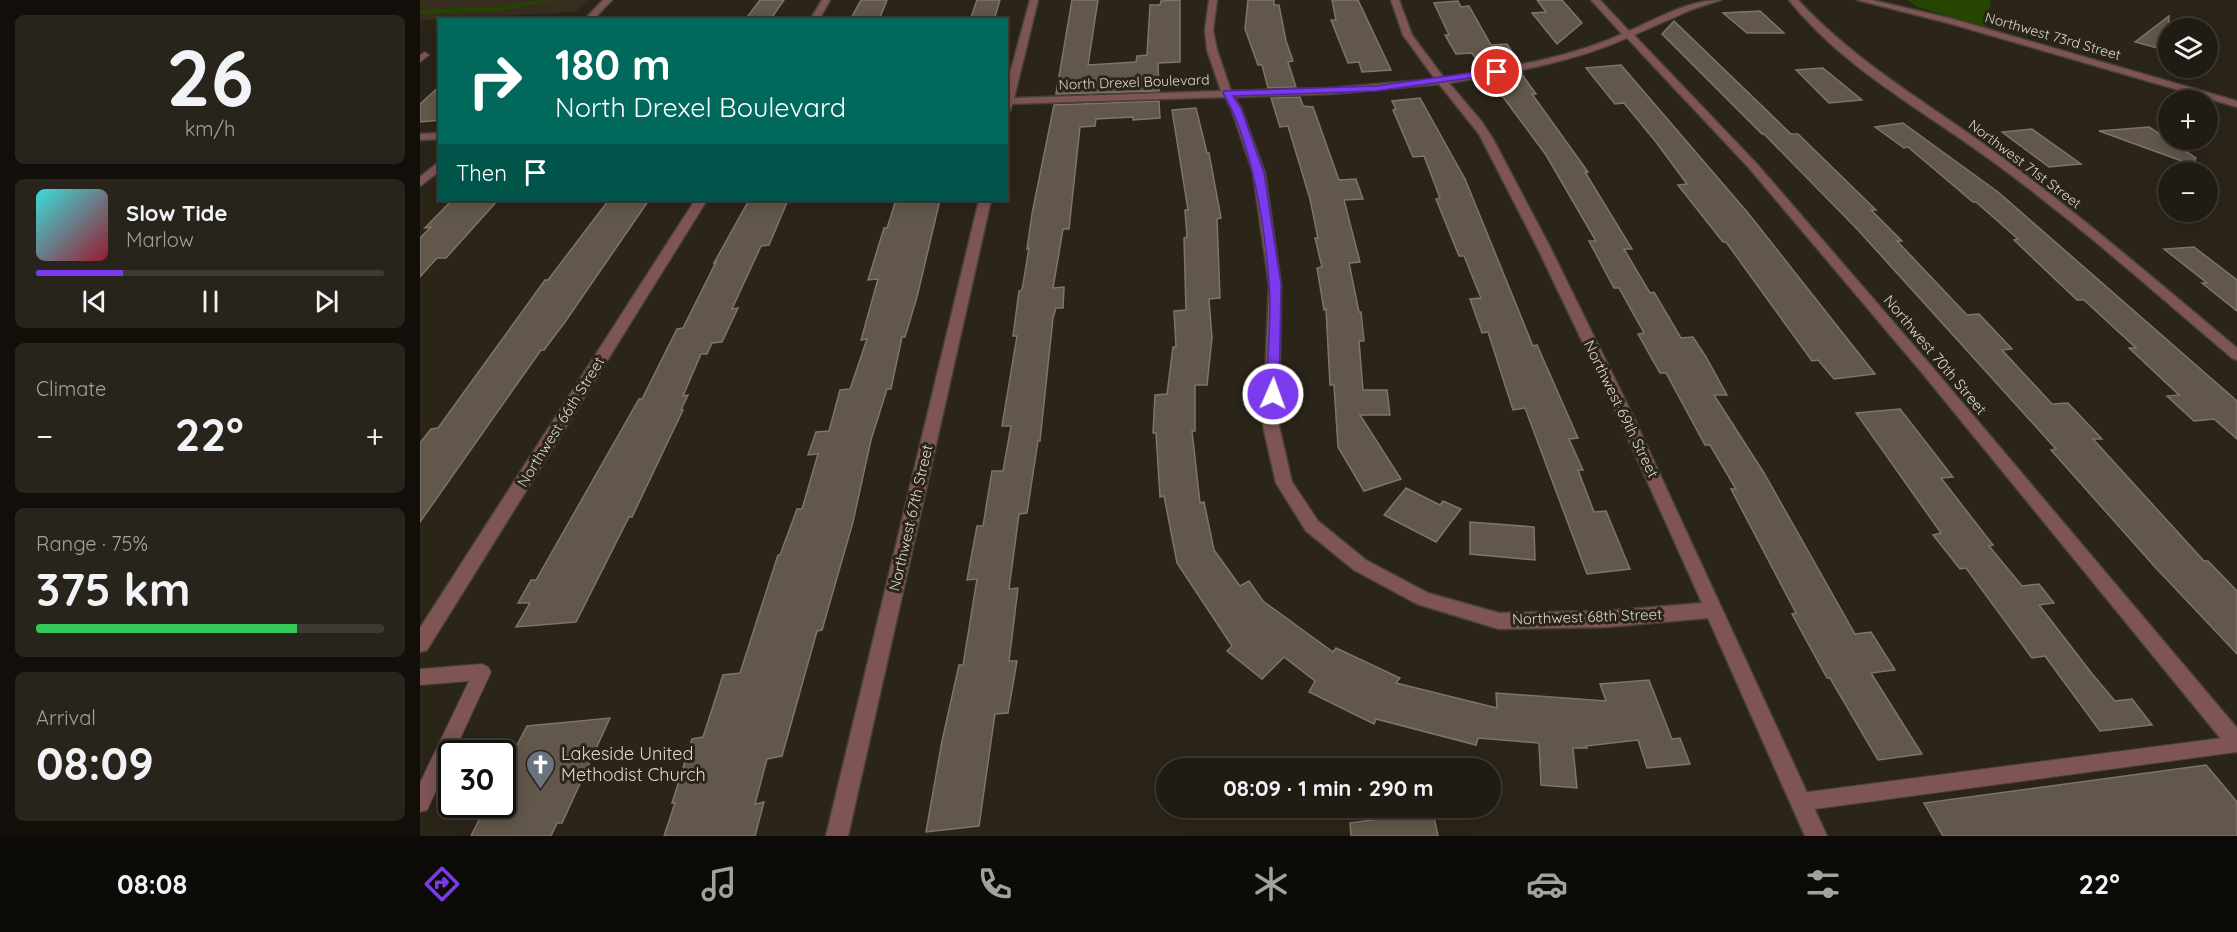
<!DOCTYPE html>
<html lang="en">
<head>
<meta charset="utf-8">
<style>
  :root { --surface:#201b13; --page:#28241c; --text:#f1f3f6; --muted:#a2a1a0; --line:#3d3933; --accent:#7c3aed }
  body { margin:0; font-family:Quicksand,sans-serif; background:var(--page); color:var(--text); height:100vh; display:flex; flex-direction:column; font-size:22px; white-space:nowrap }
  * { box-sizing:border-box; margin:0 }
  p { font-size:20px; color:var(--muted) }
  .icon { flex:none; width:33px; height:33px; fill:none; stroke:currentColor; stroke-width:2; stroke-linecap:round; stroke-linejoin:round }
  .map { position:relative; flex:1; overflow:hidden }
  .sheet { display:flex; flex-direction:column; gap:15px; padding:15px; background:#120f0a; width:420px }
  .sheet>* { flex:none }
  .banner { position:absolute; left:18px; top:18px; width:570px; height:183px; border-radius:0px; box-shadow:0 3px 15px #0003,0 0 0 2px var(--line); background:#00695c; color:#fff; overflow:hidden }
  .controls { position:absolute; left:1738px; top:18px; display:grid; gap:12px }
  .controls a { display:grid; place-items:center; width:60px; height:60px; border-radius:50%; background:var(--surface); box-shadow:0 3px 15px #0003,0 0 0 2px var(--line); font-size:30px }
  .speed { position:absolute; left:18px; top:740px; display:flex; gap:12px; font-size:30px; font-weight:700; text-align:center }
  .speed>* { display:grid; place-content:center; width:78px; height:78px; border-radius:50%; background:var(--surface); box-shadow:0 3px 15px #0003,0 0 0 2px var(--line); line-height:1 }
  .speed .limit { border:3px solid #111; border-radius:9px; background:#fff; color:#111 }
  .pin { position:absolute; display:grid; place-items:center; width:51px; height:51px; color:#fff; margin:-26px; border:3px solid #fff; border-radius:50%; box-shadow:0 2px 6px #0007 }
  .me { position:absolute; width:66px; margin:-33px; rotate:2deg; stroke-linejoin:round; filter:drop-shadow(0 0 4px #0008) }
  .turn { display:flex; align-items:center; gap:21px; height:126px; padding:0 18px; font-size:27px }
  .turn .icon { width:78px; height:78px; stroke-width:2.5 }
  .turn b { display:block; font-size:42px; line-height:51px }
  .then { display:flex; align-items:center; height:57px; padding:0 18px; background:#0003; gap:12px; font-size:22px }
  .big { font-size:45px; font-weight:700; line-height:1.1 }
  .sheet .widget { flex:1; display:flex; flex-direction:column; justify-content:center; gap:9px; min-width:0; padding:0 21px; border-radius:9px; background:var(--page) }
  .sheet .dial { align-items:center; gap:0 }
  .dial b { font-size:78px; line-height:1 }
  .song { display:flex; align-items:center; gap:18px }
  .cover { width:72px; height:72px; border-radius:9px; background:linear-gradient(135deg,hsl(180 70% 55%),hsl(350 70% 35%)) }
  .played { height:6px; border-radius:3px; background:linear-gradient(90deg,var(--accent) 25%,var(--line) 25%) }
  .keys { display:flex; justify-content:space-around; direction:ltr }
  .heat { display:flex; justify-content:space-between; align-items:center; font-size:33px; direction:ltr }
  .charge { height:9px; border-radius:4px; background:linear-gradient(90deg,#34c759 75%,var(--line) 0) }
  .trip { position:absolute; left:736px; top:758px; width:345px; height:60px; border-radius:30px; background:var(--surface); box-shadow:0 3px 15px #0003,0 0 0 2px var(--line); font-weight:700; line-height:60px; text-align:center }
  .tab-bar { display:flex; height:96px; justify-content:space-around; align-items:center; background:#0d0b08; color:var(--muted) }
  .tab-bar .icon { width:42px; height:42px }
  .tab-bar .selected { color:var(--accent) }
  .tab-bar b { font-size:27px; color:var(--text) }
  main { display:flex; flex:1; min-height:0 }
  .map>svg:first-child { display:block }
  .education { fill:#372e1f }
  .green { fill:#254501 }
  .building { fill:#61574b; stroke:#7f7468; stroke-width:1.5 }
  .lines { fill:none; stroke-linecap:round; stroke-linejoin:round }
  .service-casing { stroke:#474136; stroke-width:2 }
  .minor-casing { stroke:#474136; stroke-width:3 }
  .service { fill:#7e5455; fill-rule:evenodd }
  .minor { fill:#7e5455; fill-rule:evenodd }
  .route { fill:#7c3aed; stroke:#51269a; stroke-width:1.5 }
  .labels { text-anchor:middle; stroke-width:6; stroke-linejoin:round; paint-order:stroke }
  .far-street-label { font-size:14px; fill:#dcd7d0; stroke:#2b2419 }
  .street-label { font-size:15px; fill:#dcd7d0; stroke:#2b2419 }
  .near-poi-label { font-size:18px; fill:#dcd7d0; stroke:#2b2419; text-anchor:start }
</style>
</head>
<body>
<main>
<section class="sheet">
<div class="widget dial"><b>26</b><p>km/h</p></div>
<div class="widget">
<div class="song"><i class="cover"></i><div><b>Slow Tide</b><p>Marlow</p></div></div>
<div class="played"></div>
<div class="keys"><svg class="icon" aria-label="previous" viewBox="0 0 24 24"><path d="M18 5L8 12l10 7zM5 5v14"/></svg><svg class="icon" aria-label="pause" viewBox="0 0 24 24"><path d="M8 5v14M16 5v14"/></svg><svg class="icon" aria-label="next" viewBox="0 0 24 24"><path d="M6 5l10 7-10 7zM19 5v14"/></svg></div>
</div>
<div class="widget"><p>Climate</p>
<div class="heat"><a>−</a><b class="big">22°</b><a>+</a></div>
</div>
<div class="widget"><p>Range · 75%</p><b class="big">375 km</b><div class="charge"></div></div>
<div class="widget"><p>Arrival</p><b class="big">08:09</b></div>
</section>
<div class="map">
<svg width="1817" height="836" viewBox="0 0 1817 836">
  <rect width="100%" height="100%" fill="#2b2419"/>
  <polygon class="education" points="0,0 169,0 156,12 0,20"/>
  <g class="green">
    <polygon points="121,0 132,0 80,11 0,14 0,10 85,6"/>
    <polygon points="1487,0 1571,0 1566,27 1497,7"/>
  </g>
  <g class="building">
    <polygon points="340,0 364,0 350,20 325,20"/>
    <polygon points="441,0 467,0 459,20 430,20"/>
    <polygon points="557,0 580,0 574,20 550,20"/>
    <polygon points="652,0 678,0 668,65 716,62 717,56 727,55 730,5 740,5 741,1 760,0 760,62 738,63 739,91 636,94"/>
    <polygon points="828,0 854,0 854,5 859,5 866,41 873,61 868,62 876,87 848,88 842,65 838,65 825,29"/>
    <polygon points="912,0 938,0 971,70 942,72 939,62 928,63 911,20 916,20"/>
    <polygon points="1117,0 1142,0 1162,23 1137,44 1112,13 1126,12"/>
    <polygon points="1038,1 1041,7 1049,6 1071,45 1087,44 1099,62 1063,69 1052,53 1036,54 1025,35 1029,35 1014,3"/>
    <polygon points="1340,11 1364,33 1327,33 1303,13"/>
    <polygon points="1749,16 1749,51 1715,42"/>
    <polygon points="1254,21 1371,134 1378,134 1456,210 1451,210 1482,241 1477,241 1547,315 1559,314 1592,349 1582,350 1632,404 1648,403 1682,439 1673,439 1784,561 1788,561 1817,591 1817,654 1735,567 1631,450 1636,449 1438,230 1344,134 1342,134 1242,34"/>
    <polygon points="1201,65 1328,213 1455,374 1414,379 1398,360 1392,361 1306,242 1303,242 1258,185 1267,184 1236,142 1204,103 1195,104 1166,68"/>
    <polygon points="1403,68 1442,100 1409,103 1376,70"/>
    <polygon points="1103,72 1101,73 1116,94 1112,94 1168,172 1165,172 1212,249 1204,249 1230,293 1234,292 1261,338 1273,337 1286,357 1307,395 1294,395 1344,473 1435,634 1451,632 1475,670 1451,673 1502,754 1458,760 1410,678 1407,678 1372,614 1376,613 1311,489 1316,489 1290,445 1285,445 1246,373 1240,373 1218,334 1224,333 1199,288 1194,288 1169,241 1176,241 1126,155 1069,78"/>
    <polygon points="20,86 20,120 0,122 0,104"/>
    <polygon points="880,97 883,106 893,107 919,180 936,179 943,199 924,200 940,262 929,263 939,312 941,312 944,341 939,341 943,390 967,390 970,415 940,415 981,479 944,491 918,447 914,385 910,385 906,309 904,310 897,268 902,267 895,238 898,238 890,199 868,126 860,127 851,98"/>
    <polygon points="1000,98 1045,179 1113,346 1117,345 1158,438 1149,439 1163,470 1158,470 1174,512 1186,511 1210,569 1167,574 1105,408 1093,410 1068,332 1062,333 1050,299 1061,298 1044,256 1039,256 1016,199 1020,198 1004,156 993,157 973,110 976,109 972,101"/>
    <polygon points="739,101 740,118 713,120 713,117 676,119 675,126 660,127 649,229 643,229 633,288 644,287 643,308 636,308 633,318 620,441 618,441 607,513 599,514 589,589 598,588 589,661 597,661 588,713 575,714 559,826 506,832 522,741 539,665 543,665 557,579 547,580 557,526 563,526 572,471 583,471 591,426 582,426 597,336 593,336 599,291 602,290 609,248 607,249 612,214 634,105"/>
    <polygon points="776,108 787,153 789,153 801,218 797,219 800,298 789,299 792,338 787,385 775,385 775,431 772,431 780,503 784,502 794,550 820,586 829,581 843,601 913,652 916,648 980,678 976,683 1077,708 1076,693 1186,701 1180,684 1229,680 1252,739 1260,738 1270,764 1227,768 1218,740 1166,746 1167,748 1153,748 1157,788 1121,785 1119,743 1058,738 1056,745 956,719 954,724 889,692 895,681 864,657 842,679 807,651 812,646 757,563 744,496 740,497 736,433 733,433 735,395 747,394 753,347 756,347 754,311 766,310 764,238 767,237 765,210 768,210 752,110"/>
    <polygon points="1483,123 1578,192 1817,401 1817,439 1794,419 1774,421 1747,396 1759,395 1709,348 1716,348 1664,300 1657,300 1594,240 1598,239 1556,202 1553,202 1488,147 1484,148 1455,127"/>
    <polygon points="1729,127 1776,158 1773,165 1679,131"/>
    <polygon points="1612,129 1661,164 1629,167 1582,132"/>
    <polygon points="32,200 78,200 26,258 17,258 0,277 0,238 11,227 5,228"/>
    <polygon points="229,200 145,322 124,350 121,350 0,522 0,443 11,429 18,428 125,280 128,280 188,201"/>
    <polygon points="329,200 368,200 349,245 341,246 312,309 318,308 302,342 292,343 287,354 281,354 263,396 268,395 261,410 263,410 212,517 209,517 156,622 96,627 110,603 98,603 111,580 116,580 219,399 222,399 257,329 263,328 296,262 294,263"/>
    <polygon points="520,200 497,297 485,337 482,337 471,389 467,389 451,440 433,522 402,630 397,631 362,756 347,759 335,804 344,802 335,836 244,836 255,803 252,803 272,739 283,737 303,675 320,673 358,555 360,555 377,509 382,509 398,454 388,455 396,432 409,431 420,390 430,389 447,339 441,340 458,279 448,280 464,228 467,228 475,203"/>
    <polygon points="1774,247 1817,280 1817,311 1782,283 1787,283 1744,249"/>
    <polygon points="1480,409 1533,477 1521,478 1573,545 1569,546 1602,586 1619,584 1634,603 1619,605 1673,675 1695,701 1712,699 1732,725 1680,731 1625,656 1612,658 1546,568 1540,569 1513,535 1521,533 1436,413"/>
    <polygon points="986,488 1020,505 1023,501 1041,509 1016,542 964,515"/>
    <polygon points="1050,522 1114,527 1115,560 1050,554"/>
    <polygon points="190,718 142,823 137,823 131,836 51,836 67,804 82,804 82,774 107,726"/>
    <polygon points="1786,765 1817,802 1817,836 1523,836 1504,803"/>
    <polygon points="1013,812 1018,836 931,836 930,823"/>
  </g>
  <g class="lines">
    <defs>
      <g id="service">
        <polygon points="5,52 9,55 0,62 0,55"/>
        <polygon points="62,664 68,667 71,672 7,810 0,812 0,783 49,681 0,685 0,669"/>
        <polygon points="1817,736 1817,752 1380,811 1373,809 1371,802 1373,795 1380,793"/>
      </g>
      <g id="minor">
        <polygon points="183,0 192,0 173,20 164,20"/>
        <polygon points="402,0 410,0 399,20 390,20"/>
        <path d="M610,0H618L594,98L801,91L787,50L785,30L789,0H797L793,30L797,50L811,91L910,88L1015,79L983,35L971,0H979L992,35L1024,78C1084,68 1146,59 1202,34L1171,0H1180L1209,31C1239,18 1268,0 1301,0L1273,9L1214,35L1337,164L1513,368L1817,728V752L1810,750L1503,374L1329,168L1207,38C1151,63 1088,73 1029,83L1062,122L1073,139L1130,247L1212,414L1407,836H1385L1288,618L1187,627L1079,629L997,604L934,570L886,531L856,483L843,426L849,285L833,173L811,108L805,97L592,104L590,111L586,112V88ZM1019,84L1059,134L1117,247L1197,414L1282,603L1187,611L1079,613L1008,593L946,560L898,521L872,482L859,426L861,285L845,173L821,108L814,97L910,94Z"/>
        <path d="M1369,0H1378C1438,65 1513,106 1583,158C1664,218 1740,284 1817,348V360L1812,358C1733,291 1656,222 1572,161C1503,110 1423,68 1369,0Z"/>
        <polygon points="1437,0 1452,0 1533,19 1817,101 1817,107 1528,23"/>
        <polygon points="20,133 20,139 0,140 0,134"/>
        <polygon points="20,161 20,171 0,186 0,177"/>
        <polygon points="275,200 287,200 7,650 0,652 0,628"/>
        <polygon points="559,200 571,200 428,836 406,836"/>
      </g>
    </defs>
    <use href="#service" class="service-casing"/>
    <use href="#minor" class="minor-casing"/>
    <use href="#service" class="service"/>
    <use href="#minor" class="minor"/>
  </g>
  <path class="route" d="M1077,69L1081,72L1080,74L956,91L813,96L821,108L844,173L861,285L859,394L853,398L848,397L846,394C847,358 852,319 849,283C845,227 832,142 803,93L804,91L956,86Z"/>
  <defs>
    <symbol id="church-pin" viewBox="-11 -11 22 30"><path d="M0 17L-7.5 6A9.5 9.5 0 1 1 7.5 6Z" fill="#6b7280" stroke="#2b2419"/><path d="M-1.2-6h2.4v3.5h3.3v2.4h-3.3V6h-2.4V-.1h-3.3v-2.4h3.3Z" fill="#fff"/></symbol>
  </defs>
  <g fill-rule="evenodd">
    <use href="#church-pin" x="104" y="748" width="33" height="45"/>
  </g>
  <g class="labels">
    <g class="far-street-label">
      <text transform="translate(1633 36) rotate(16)" y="5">Northwest 73rd Street</text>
      <text transform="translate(714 82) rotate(-2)" y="5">North Drexel Boulevard</text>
      <text transform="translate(1605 164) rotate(37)" y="5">Northwest 71st Street</text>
    </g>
    <g class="street-label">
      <text transform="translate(1515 355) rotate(50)" y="5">Northwest 70th Street</text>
      <text transform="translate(1201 409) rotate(64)" y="5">Northwest 69th Street</text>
      <text transform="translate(141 422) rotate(-58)" y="5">Northwest 66th Street</text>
      <text transform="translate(491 518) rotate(-77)" y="5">Northwest 67th Street</text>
      <text transform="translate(1167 617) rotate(-2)" y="5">Northwest 68th Street</text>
    </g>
    <g class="near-poi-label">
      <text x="141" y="760">Lakeside United<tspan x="141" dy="21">Methodist Church</tspan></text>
    </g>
  </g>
</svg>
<div class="controls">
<a><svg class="icon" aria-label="layers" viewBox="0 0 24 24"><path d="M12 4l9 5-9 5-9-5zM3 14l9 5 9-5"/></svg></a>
<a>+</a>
<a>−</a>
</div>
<div class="speed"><div class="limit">30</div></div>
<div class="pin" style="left:1077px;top:72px;background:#d93025"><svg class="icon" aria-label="arrive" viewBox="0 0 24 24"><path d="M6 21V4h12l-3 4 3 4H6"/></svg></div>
<svg class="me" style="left:853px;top:394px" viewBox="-20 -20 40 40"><circle r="17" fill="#7c3aed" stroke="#fff" stroke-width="3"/><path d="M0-11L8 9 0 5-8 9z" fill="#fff"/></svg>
<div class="trip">08:09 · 1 min · 290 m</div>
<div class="banner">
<div class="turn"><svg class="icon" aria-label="right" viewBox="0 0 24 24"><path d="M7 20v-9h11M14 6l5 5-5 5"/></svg><div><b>180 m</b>North Drexel Boulevard</div></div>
<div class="then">Then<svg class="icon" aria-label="arrive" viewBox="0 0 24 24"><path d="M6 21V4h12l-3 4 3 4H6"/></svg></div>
</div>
</div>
</main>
<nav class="tab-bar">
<b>08:08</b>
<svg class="icon selected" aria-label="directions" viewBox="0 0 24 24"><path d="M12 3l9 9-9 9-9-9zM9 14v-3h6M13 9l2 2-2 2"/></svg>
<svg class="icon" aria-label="music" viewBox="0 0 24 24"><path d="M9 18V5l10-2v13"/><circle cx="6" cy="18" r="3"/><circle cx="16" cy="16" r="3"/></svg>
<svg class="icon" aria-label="phone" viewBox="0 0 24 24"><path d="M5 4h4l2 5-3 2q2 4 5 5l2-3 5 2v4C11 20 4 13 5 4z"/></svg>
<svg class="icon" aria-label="climate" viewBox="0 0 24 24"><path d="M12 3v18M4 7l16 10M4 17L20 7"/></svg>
<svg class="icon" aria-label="car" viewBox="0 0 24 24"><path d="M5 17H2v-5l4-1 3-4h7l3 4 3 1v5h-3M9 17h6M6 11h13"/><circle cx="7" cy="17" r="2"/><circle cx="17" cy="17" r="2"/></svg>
<svg class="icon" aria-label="filters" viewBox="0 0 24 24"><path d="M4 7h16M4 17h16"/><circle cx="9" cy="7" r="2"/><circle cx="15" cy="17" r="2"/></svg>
<b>22°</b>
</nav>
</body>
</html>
